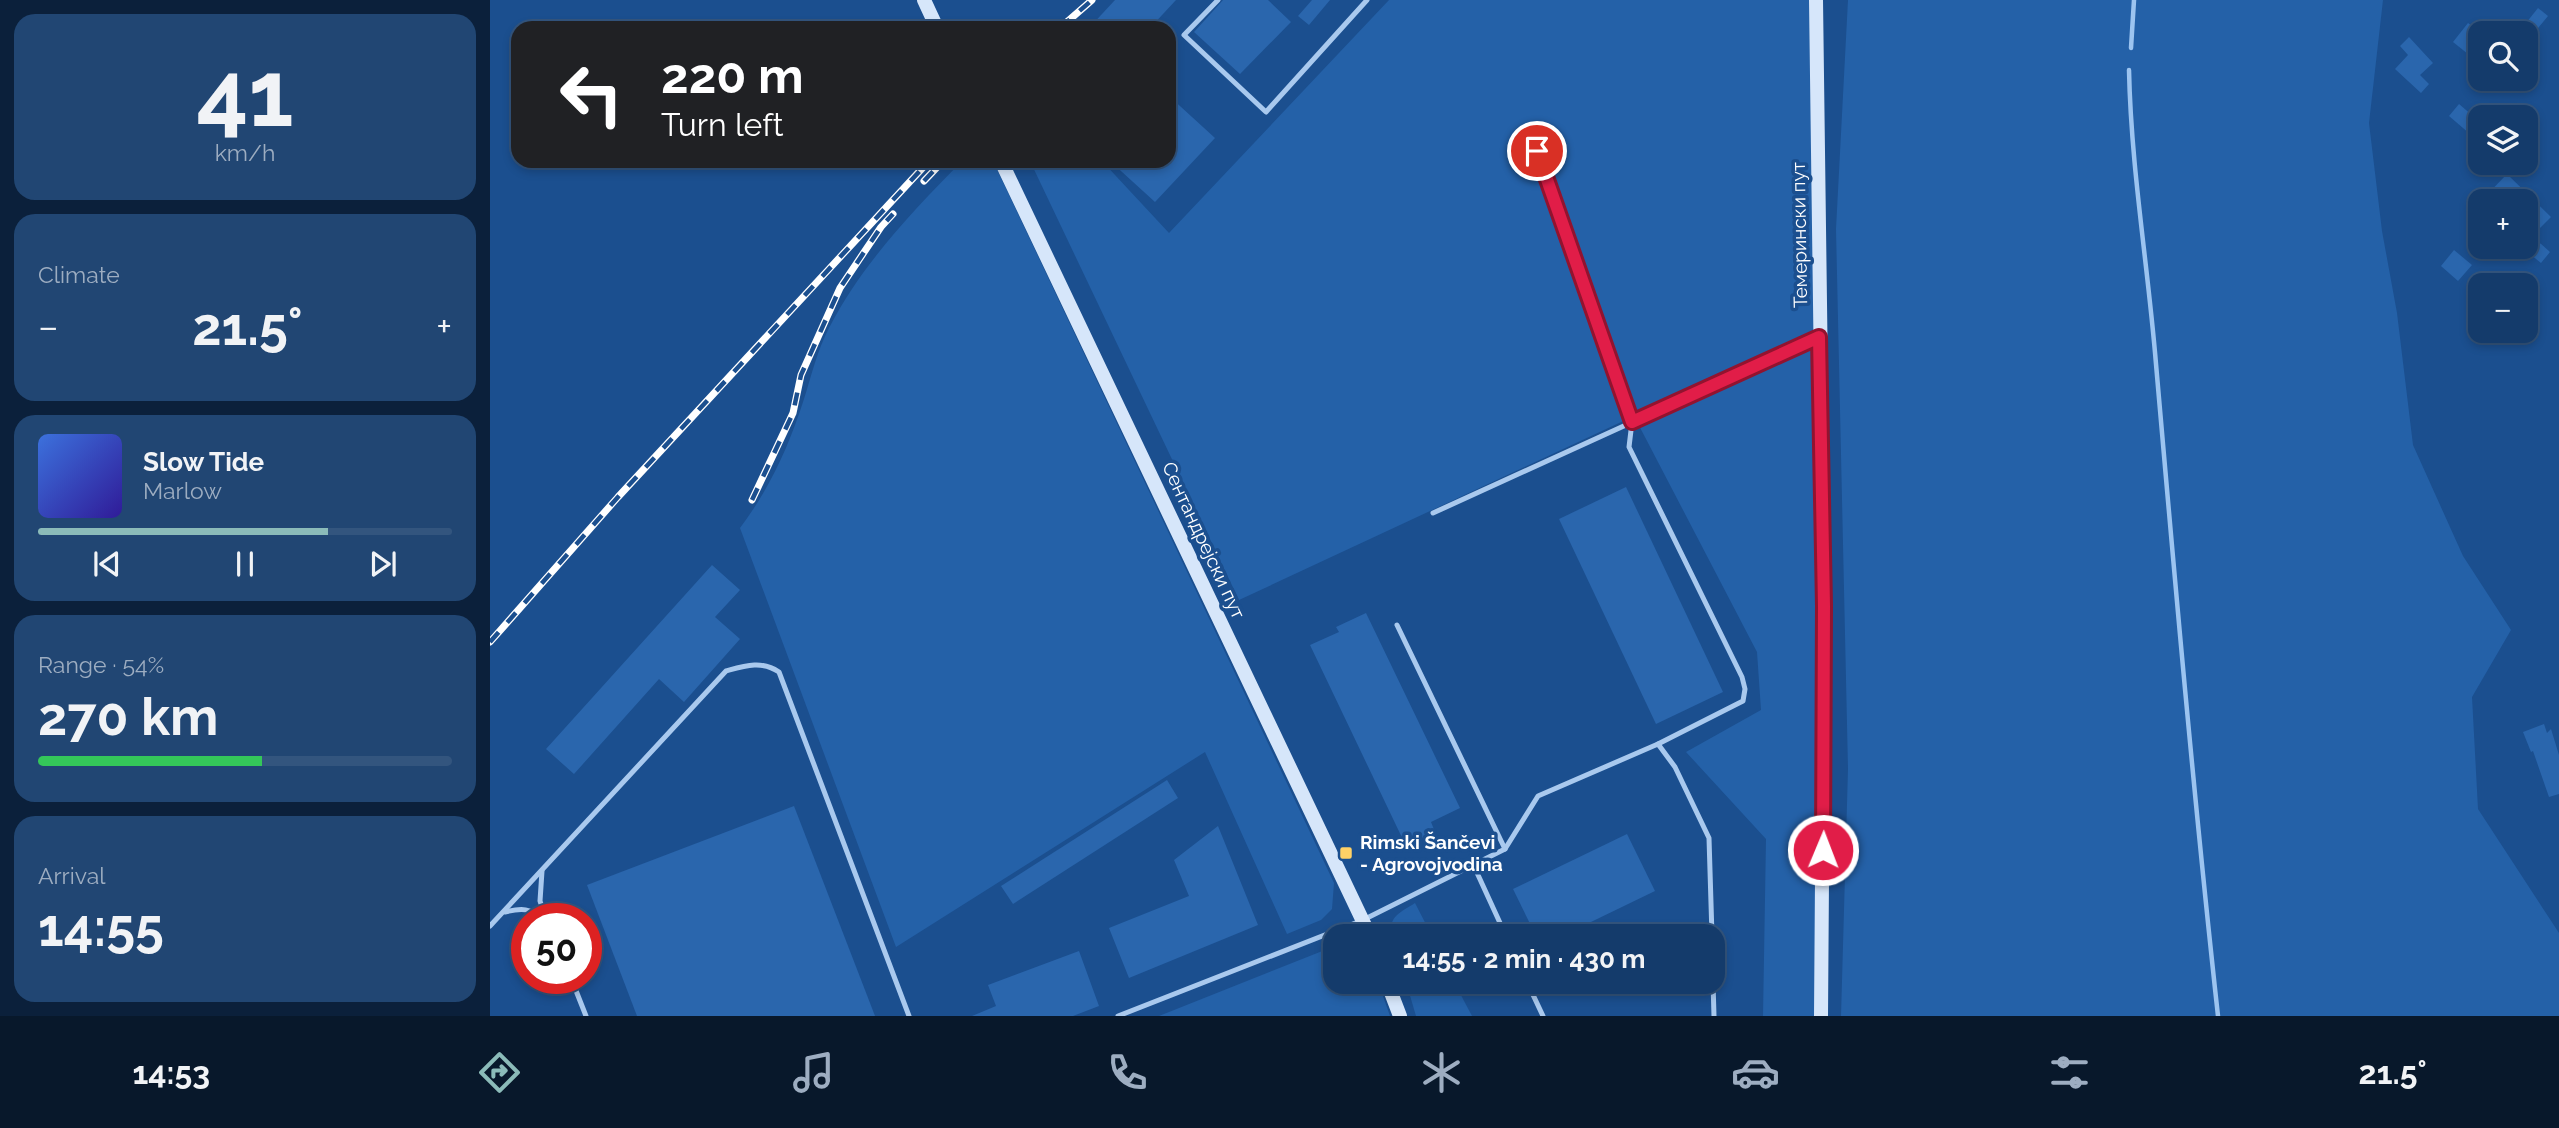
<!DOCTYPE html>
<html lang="en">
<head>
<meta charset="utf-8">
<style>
  :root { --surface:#143b6b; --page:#214673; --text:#f1f3f6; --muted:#9dadc1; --line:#33557e; --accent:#8bbbb9 }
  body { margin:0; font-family:Raleway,sans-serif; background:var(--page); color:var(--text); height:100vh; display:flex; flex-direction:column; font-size:26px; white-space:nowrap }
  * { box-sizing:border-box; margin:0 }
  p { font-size:23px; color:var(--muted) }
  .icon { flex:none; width:38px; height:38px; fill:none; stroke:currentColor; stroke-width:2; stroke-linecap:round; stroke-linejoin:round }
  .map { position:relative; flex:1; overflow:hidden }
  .details { display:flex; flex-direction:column; gap:14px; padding:14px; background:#0b203b; width:490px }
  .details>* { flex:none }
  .guide { position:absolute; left:21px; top:21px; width:665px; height:147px; border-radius:21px; box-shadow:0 4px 10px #0003,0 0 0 2px var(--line); background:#202124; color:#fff; overflow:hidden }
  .fabs { position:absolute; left:1978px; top:21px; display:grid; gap:14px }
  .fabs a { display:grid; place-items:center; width:70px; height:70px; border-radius:14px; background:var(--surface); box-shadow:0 4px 10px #0003,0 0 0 2px var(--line); font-size:35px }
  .speed { position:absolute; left:21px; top:903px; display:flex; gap:14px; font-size:35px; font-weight:700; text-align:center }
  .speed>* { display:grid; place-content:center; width:91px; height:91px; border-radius:50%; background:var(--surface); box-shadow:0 4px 10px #0003,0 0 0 2px var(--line); line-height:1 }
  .speed .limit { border:10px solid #d22; background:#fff; color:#111 }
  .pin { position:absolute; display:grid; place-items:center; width:60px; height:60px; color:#fff; margin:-30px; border:4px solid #fff; border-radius:50%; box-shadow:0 2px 7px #0007 }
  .me { position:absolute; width:77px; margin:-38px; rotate:1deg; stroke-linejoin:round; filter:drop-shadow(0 0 5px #0008) }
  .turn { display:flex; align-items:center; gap:24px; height:147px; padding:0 35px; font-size:32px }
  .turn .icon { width:91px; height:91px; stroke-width:2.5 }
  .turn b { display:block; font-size:49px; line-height:60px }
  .big { font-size:52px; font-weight:700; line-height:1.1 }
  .details .widget { flex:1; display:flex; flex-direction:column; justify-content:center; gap:10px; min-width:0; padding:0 24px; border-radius:21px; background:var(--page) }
  .details .dial { align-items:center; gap:0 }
  .dial b { font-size:91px; line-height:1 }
  .song { display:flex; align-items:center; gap:21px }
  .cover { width:84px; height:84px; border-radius:10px; background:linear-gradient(135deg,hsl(220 70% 55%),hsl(250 70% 35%)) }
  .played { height:7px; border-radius:4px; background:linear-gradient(90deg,var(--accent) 70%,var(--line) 70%) }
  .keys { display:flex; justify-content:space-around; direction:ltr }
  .heat { display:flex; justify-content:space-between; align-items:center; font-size:38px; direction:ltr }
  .charge { height:10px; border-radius:5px; background:linear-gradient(90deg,#34c759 54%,var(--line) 0) }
  .trip { position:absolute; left:833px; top:924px; width:402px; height:70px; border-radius:21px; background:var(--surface); box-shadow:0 4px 10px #0003,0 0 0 2px var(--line); font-weight:700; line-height:70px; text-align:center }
  .tabs { display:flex; height:112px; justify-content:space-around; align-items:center; background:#08182b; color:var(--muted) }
  .tabs .icon { width:49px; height:49px }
  .tabs .active { color:var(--accent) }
  .tabs b { font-size:32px; color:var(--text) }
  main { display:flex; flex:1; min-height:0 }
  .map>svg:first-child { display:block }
  .green { fill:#2461a8 }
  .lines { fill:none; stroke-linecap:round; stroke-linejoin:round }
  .stream { stroke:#9cc4f0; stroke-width:4.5 }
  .building { fill:#2a66ad }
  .lane { stroke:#a9c9ee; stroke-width:5 }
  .secondary { stroke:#d6e6fa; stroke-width:14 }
  .rail-casing { stroke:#fff; stroke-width:7 }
  .rail { stroke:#1b4f8f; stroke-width:4.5; stroke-dasharray:13; stroke-linecap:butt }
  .route-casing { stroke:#92132f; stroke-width:18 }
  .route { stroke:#e11d48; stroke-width:12 }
  .poi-dot { fill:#ffd166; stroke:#1b4f8f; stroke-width:2.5 }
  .labels { text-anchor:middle; stroke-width:7; stroke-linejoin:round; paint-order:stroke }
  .street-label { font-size:19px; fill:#fff; stroke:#1b4f8f }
  .poi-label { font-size:19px; font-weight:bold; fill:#fff; stroke:#1b4f8f; text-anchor:start }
</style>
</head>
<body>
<main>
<section class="details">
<div class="widget dial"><b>41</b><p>km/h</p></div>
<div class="widget"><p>Climate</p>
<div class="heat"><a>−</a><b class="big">21.5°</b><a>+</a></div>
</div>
<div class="widget">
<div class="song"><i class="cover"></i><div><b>Slow Tide</b><p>Marlow</p></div></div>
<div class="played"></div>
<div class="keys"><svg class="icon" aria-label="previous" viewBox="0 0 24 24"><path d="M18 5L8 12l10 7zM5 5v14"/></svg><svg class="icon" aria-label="pause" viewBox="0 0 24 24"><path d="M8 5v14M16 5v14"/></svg><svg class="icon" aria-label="next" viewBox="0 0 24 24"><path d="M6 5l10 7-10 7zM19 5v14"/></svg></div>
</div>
<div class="widget"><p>Range · 54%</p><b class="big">270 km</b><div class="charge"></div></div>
<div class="widget"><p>Arrival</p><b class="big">14:55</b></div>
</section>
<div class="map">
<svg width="2069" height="1016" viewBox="0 0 2069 1016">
  <rect width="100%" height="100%" fill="#1b4f8f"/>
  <g class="green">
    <polygon points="899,0 1328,0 1331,1016 1273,1016 1276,839 1196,752 1271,710 1267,652 1144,416 749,600 540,161 612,161 679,233"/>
    <polygon points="1358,0 1893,0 1879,123 1892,231 1907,313 1923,445 1973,556 2021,630 1982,697 1988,809 2069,933 2069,1016 1351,1016 1358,769 1346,229"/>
    <path d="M472,161H503L844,883L842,909L831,920L797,934L715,752L406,947L250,528C280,488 299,446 314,399C322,374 327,351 339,328C372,264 422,212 472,161Z"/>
    <path d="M925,903L942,936H902C897,917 911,912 925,903Z"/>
    <polygon points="845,946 845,982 888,982 900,1016 669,1016"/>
    <polygon points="916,982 964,982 982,1016 926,1016"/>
  </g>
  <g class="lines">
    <g class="stream">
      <polyline points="1641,48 1644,0"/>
      <path d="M1639,70C1641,168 1658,266 1666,364C1685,582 1704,799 1728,1016"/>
    </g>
  </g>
  <g class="building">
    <polygon points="625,0 686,0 660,28 599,28"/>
    <polygon points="733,0 778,0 801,22 750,74 704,32"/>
    <polygon points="822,0 840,0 819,25 808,16"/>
    <polygon points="2048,8 2058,16 2044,33 2028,33"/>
    <polygon points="1978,23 1990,32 1990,50 1983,58 1963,42"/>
    <polygon points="1919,37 1943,63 1930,75 1939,84 1931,93 1905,69 1918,55 1910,46"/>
    <polygon points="679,96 725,138 665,202 620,161 679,161"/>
    <polygon points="1969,104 1990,122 1980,134 1959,116"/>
    <polygon points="2017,174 2061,217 2042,236 2060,252 2051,263 2035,250 2035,201 1991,201"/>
    <polygon points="1964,250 1982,265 1968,281 1951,266"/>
    <polygon points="1136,487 1233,692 1166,724 1069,519"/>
    <polygon points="222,565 250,590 225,617 250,639 194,702 169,679 84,774 56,749"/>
    <polygon points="876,613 970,808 941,822 945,832 916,846 820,645 849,632 846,627"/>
    <polygon points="2054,724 2057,733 2061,729 2069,755 2069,794 2059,797 2043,751 2041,752 2033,732"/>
    <polygon points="677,780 688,798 523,904 511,886"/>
    <polygon points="304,806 385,1016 147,1016 97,885"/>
    <polygon points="728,826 768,925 639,978 619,928 699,896 684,860"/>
    <polygon points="1137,834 1165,891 1072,936 1046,936 1023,889"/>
    <polygon points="589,951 609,1006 583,1016 482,1016 506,1006 498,985"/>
  </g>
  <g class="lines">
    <g class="lane">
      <polyline points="728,0 694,35 776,112 877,0"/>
      <polyline points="1047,151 1142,422 1139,447 1252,677 1255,689 1253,701 1168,744"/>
      <polyline points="943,513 1329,337"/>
      <polyline points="907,625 1015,849"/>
      <polyline points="983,864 1016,936"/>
      <polyline points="52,871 50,901 56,919"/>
      <path d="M15,912C31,908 41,908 54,919"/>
      <path d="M0,926L236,671C254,666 272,660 289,672L419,1016"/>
      <polyline points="81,978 96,1016"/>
      <polyline points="1037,982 1053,1016"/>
      <polyline points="1223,982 1224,1016"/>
      <polyline points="628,1016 873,920 1015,849 1048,796 1168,744 1185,767 1219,838 1222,936"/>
    </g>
    <g class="secondary">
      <polyline points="434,0 447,28"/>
      <polyline points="1326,0 1334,606 1331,1016"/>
      <polyline points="511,161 880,936"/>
      <polyline points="897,982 910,1016"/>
    </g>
    <defs>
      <g id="rail">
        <polyline points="570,28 602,0"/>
        <polyline points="434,181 453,161"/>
        <polyline points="262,500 303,413 311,375 350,288 391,227 403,214"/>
        <polyline points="0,642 128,497 439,161"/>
      </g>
    </defs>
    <use href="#rail" class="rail-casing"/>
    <use href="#rail" class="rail"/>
  </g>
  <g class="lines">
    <defs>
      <polyline id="route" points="1047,151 1142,422 1329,337 1334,606 1333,850"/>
    </defs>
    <use href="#route" class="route-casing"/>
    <use href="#route" class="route"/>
  </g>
  <rect class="poi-dot" x="849" y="846" width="14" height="14" rx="3.5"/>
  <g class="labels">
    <g class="street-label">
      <text transform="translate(1309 235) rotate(-91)" y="7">Темерински пут</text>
      <text transform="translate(714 540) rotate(65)" y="7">Сентандрејски пут</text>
    </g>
    <g class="poi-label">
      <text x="870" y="849">Rimski Šančevi<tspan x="870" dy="22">- Agrovojvodina</tspan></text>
    </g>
  </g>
</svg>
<div class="fabs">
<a><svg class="icon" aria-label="search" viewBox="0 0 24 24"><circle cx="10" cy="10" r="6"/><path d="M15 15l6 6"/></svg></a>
<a><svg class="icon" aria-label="layers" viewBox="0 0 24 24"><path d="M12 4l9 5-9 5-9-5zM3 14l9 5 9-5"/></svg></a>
<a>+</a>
<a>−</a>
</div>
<div class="speed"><div class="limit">50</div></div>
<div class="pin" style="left:1047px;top:151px;background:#d93025"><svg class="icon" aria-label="arrive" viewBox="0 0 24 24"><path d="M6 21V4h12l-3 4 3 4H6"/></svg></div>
<svg class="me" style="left:1333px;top:850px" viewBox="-20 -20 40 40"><circle r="17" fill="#e11d48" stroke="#fff" stroke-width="3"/><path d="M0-11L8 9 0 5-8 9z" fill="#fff"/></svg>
<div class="trip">14:55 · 2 min · 430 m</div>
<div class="guide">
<div class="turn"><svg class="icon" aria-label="left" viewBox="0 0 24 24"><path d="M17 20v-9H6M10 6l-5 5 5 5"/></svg><div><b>220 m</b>Turn left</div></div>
</div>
</div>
</main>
<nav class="tabs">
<b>14:53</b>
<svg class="icon active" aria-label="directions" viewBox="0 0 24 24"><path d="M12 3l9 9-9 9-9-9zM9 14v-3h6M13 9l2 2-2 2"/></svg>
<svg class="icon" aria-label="music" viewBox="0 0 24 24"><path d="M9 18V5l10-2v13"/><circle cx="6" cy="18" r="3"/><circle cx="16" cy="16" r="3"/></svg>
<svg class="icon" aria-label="phone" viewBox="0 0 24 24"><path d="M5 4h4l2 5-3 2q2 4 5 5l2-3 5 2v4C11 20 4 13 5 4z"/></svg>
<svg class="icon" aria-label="climate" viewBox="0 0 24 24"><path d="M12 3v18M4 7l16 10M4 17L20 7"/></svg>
<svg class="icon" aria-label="car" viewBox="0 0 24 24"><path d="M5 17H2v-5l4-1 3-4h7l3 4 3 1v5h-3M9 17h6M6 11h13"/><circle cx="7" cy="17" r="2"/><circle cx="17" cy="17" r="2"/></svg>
<svg class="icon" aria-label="filters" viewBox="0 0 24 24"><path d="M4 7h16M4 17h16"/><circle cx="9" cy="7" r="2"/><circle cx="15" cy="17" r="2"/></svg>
<b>21.5°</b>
</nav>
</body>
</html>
